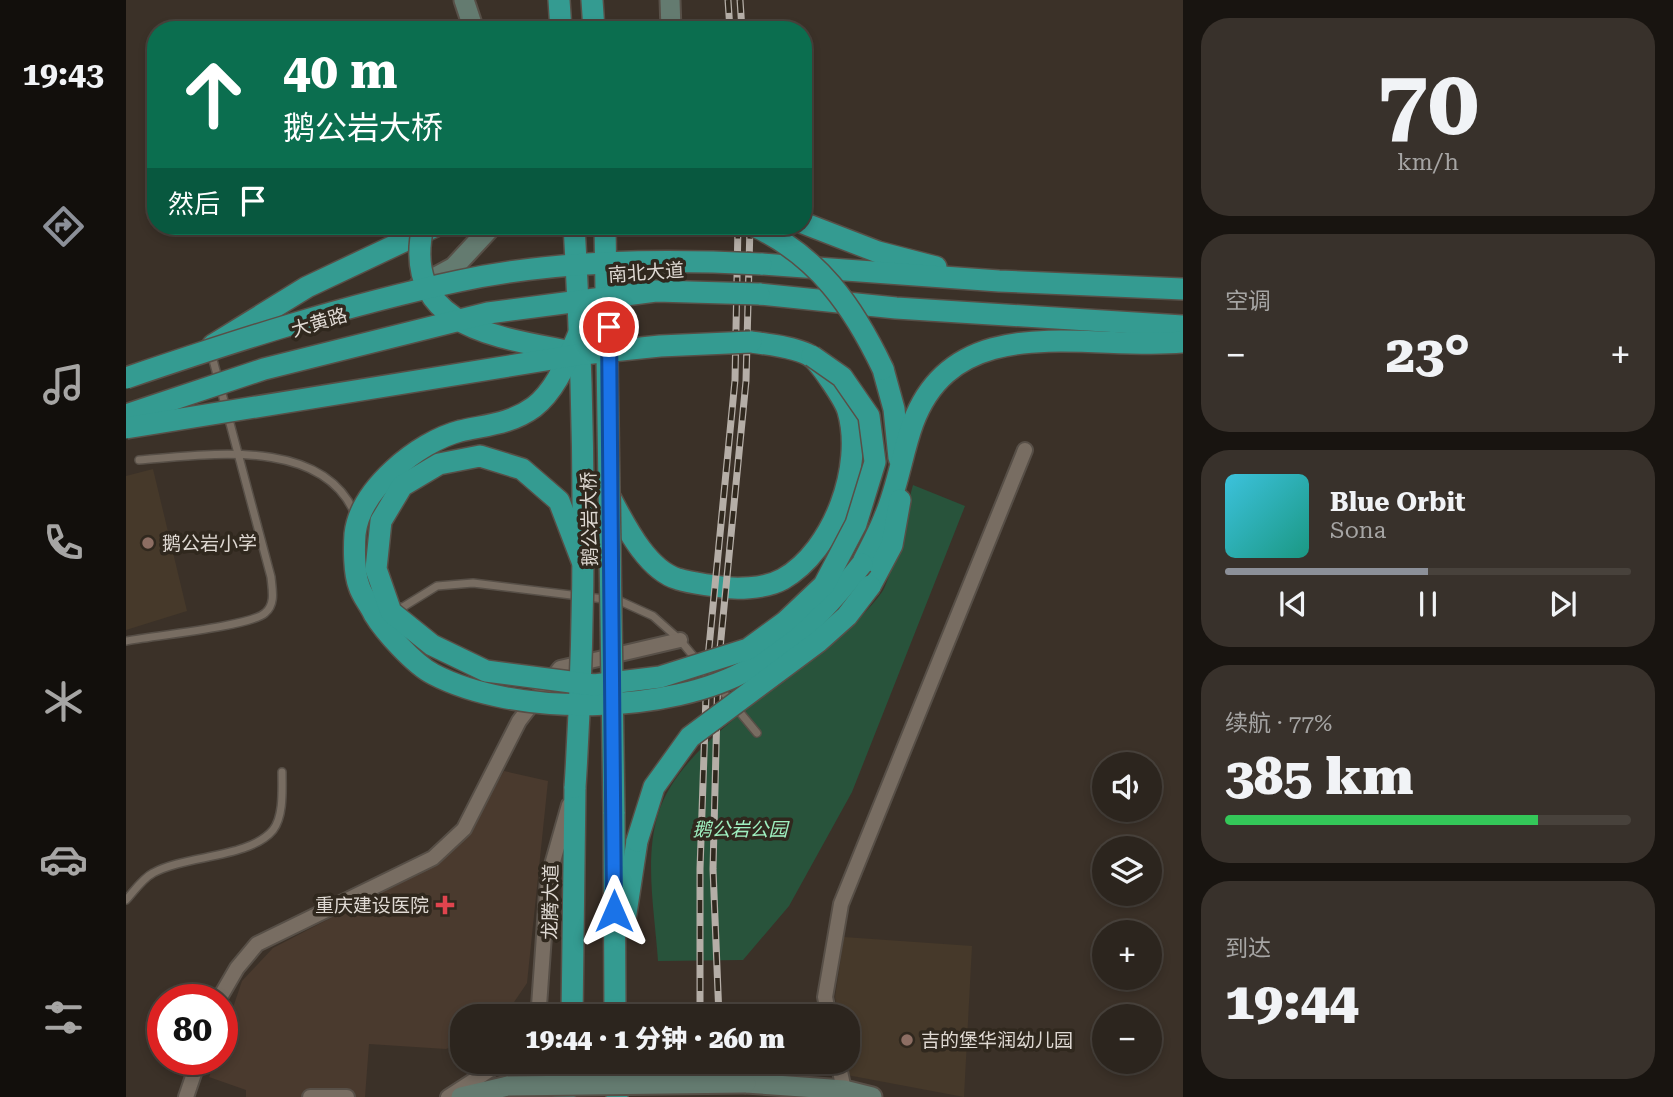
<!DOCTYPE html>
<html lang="zh">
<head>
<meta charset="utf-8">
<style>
  :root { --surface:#2c251e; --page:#38312b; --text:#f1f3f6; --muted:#a6a5a4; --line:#48423c; --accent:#8c9099 }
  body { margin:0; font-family:"Roboto Serif","Noto Sans SC",serif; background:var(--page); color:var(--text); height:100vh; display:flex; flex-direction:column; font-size:26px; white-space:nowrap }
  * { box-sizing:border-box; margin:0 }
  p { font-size:23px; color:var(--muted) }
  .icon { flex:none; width:38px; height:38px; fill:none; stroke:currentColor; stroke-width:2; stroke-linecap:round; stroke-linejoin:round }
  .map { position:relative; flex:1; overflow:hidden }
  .panel { display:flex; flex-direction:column; gap:18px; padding:18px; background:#181410; width:490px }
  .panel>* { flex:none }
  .top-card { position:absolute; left:21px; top:21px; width:665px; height:214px; border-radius:28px; box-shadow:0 4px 10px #0003,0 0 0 2px var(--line); background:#0b6e4f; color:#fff; overflow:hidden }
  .tools { position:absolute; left:966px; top:752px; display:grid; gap:14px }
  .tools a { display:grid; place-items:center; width:70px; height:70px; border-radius:50%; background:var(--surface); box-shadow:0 4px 10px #0003,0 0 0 2px var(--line); font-size:35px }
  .speed { position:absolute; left:21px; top:984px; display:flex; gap:14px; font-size:35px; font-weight:700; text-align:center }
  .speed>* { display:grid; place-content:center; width:91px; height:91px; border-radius:50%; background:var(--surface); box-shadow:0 4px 10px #0003,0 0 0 2px var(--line); line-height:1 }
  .speed .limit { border:10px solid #d22; background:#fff; color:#111 }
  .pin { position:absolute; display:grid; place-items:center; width:60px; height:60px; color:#fff; margin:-30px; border:4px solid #fff; border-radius:50%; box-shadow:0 2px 7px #0007 }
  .me { position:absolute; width:77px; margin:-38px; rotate:0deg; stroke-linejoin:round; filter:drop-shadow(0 0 5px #0008) }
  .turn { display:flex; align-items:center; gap:24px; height:147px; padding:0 21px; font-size:32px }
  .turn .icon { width:91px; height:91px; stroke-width:2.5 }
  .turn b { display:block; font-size:49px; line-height:60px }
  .then { display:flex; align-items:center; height:66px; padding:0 21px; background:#0003; gap:14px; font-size:26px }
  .big { font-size:52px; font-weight:800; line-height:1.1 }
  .panel .card { flex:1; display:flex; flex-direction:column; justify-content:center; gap:10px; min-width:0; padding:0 24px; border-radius:28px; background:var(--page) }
  .panel .dial { align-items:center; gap:0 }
  .dial b { font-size:91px; line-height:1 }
  .song { display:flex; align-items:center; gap:21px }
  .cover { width:84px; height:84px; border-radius:10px; background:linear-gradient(135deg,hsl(190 70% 55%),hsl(170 70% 35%)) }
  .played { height:7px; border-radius:4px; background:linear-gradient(90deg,var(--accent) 50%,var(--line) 50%) }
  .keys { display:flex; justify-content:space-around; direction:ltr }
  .heat { display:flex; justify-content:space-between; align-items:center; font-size:38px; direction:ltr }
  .charge { height:10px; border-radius:5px; background:linear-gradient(90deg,#34c759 77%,var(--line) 0) }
  .trip { position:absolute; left:324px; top:1004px; width:410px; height:70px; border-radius:28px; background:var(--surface); box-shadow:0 4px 10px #0003,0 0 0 2px var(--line); font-weight:800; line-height:70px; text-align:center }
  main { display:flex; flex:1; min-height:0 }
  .menu { display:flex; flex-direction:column; width:126px; justify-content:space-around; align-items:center; background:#120f0c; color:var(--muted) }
  .menu .icon { width:49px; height:49px }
  .menu .current { color:var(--accent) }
  .menu b { font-size:32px; color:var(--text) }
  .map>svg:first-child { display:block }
  .built { fill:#46392a }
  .medical { fill:#4a3a2e }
  .green { fill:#28533b }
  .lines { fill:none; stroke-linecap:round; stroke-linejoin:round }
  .lane-casing { stroke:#574f47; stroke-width:10 }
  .street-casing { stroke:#574f47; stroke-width:18 }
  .secondary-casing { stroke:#574f47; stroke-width:23 }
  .highway-casing { stroke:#574f47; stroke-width:24 }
  .lane { stroke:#786d62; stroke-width:7 }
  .street { stroke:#786d62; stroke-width:14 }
  .secondary { stroke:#647b70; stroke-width:19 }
  .highway { stroke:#349b91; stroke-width:21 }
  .rail-casing { stroke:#b5aea7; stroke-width:7 }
  .rail { stroke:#30281e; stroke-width:4.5; stroke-dasharray:13; stroke-linecap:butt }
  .secondary-bridge-casing { stroke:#574f47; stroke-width:23; stroke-linecap:butt }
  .highway-bridge-casing { stroke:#574f47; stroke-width:24; stroke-linecap:butt }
  .secondary-bridge { stroke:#647b70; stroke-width:19 }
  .highway-bridge { stroke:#349b91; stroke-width:21 }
  .route-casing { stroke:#114b97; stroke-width:18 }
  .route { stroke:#1a73e8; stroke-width:12 }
  .education-dot { fill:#8d6e63; stroke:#30281e; stroke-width:2.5 }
  .health-dot { fill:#e0444e; stroke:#30281e; stroke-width:2.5 }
  .labels { text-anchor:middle; stroke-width:7; stroke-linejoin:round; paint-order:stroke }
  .street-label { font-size:19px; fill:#dfd9d3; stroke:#30281e }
  .poi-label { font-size:19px; fill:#dfd9d3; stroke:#30281e; text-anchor:start }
  .park-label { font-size:19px; font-style:italic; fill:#9ff0c0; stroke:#30281e }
</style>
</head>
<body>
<main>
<nav class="menu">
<b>19:43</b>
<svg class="icon current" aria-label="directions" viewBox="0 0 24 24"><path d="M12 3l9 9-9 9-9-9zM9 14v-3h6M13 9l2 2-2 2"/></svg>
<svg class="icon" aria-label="music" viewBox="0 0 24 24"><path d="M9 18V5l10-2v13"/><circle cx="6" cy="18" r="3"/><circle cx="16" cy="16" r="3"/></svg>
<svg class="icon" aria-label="phone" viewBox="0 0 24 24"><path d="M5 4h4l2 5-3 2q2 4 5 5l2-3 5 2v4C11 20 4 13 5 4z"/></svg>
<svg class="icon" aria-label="climate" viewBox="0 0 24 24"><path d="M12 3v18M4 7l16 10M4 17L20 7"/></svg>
<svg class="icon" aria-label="car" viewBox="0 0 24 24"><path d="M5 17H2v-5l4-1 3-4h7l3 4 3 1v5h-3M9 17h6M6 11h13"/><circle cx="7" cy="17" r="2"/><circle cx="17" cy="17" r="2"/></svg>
<svg class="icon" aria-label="filters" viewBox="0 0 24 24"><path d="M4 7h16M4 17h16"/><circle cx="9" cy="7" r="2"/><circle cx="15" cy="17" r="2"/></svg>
</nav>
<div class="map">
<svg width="1057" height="1097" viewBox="0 0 1057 1097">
  <rect width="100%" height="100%" fill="#3b3128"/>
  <g class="built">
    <polygon points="27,469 61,611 0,630 0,476"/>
    <polygon points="718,937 846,946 838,1097 721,1075 721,1017 712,1017 709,997"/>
  </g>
  <polygon class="medical" points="378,771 422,781 401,983 378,1017 336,1017 336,1042 320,1049 243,1044 239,1097 120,1097 120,1090 83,1077 90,1059 96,1059 96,1040 116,981 147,948 310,863 344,831"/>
  <path class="green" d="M787,485L839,506L726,792L663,906L617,960L532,961C529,914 518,860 532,814C559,727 701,668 756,592C766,578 781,506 787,485Z"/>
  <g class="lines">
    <defs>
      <g id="lane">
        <path d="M13,460C80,455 196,436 229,514"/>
        <polyline points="267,607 277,607 311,586 347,583 494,601 527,616 554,640 631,733"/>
        <path d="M0,641C26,636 125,626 139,613C150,604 146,589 145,577L86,356"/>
        <path d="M0,900C8,891 17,878 27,873C59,855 124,858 147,830C158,816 156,789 156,772"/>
      </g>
      <g id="street">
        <polyline points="93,999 111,968 131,944 307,858 338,829 393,721 434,668 554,640"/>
        <polyline points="409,1017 413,1006 422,879 443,805"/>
        <polyline points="703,1017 699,997 715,904 899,450"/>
        <polyline points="712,1062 718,1090"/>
        <polyline points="60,1097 73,1059"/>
        <polyline points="184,1097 221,1097"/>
        <polyline points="322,1097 376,1062"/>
      </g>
      <g id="secondary">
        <polyline points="338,0 348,30"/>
        <polyline points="544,0 545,30"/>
        <polyline points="293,286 328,267 366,226"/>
        <polyline points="620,1083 718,1090 746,1097"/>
        <polyline points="335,1097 382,1086"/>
      </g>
      <g id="highway">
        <polyline points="433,0 435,30"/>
        <polyline points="466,0 468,30"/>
        <polyline points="677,223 752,252 810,267"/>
        <polyline points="635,264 873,281 1057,289"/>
        <polyline points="633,294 770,308 1057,326"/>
        <polyline points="87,345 181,287 310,226"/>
        <polyline points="757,369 768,409 773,458"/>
        <path d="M485,499C499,525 521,570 552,579C564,583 577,584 589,586C608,590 639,589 657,579C708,550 738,466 722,411C719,400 695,365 687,358C676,348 640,344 625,342"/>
        <path d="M736,564C744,548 753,532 759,516C772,486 776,453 787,423C830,307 963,351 1057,342"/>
        <polyline points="744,586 766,545 774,500"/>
        <polyline points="488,812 489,1017"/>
        <polyline points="499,920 511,841"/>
        <polyline points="446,1017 449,787"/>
        <polyline points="490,1062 491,1097"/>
        <polyline points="438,1097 441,1062"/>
      </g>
    </defs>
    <use href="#lane" class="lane-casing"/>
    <use href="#street" class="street-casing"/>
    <use href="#secondary" class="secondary-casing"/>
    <use href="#highway" class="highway-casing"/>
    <use href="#lane" class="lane"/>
    <use href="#street" class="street"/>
    <use href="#secondary" class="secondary"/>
    <use href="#highway" class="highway"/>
    <defs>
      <g id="rail">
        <polyline points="602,0 604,30"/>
        <polyline points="614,0 616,30"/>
        <polyline points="574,1017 574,869 581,668 609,380 612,226"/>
        <polyline points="593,1017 587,869 592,669 620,381 624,226"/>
      </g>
    </defs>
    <use href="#rail" class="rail-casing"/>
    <use href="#rail" class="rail"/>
    <defs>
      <polyline id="secondary-bridge" points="382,1086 620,1083"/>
      <g id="highway-bridge">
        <path d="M297,226C275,328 372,337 446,352"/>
        <path d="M448,226C459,412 461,601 449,787"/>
        <polyline points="479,226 488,812"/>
        <path d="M628,226C692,256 727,306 757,369"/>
        <path d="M454,331C442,357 432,388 408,407C385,424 360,425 334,431C292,442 234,489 229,534C228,548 228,573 233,586C236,596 244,605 248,614C259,632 288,664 307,674C389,717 544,715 625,668C670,642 704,604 736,564"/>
        <path d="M0,378C109,341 220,305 333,281C432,260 535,259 635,264"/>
        <polyline points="0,415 138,369 362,313 530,291 633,294"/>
        <polyline points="0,428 457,354 534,346 625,342"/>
        <polyline points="456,561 433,501 396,469 354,456 313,464 276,486 255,521 250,569 265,612 306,645 360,671 468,685 534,677 622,649 659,622 698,585 730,524 749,462 743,416 716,377 686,356"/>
        <polyline points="511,841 528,787 564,737 693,641 721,616 744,586"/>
      </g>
    </defs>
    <use href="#secondary-bridge" class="secondary-bridge-casing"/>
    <use href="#highway-bridge" class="highway-bridge-casing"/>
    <use href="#secondary-bridge" class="secondary-bridge"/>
    <use href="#highway-bridge" class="highway-bridge"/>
  </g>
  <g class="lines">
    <defs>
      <polyline id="route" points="483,327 488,911"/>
    </defs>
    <use href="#route" class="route-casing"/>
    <use href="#route" class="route"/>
  </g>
  <g class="education-dot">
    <circle cx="22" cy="543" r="7"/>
    <circle cx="781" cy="1040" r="7"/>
  </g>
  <path class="health-dot" d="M315.5 894.5h7v7h7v7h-7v7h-7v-7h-7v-7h7z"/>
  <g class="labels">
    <g class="street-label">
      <text transform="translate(520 272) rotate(-4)" y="7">南北大道</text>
      <text transform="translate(193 322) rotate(-17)" y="7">大黄路</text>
      <text transform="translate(463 519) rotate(-91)" y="7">鹅公岩大桥</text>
      <text transform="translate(424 902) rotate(-89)" y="7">龙腾大道</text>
    </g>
    <g class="poi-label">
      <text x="36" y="550">鹅公岩小学</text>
      <text x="303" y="912" text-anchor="end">重庆建设医院</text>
      <text x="795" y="1047">吉的堡华润幼儿园</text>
    </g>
    <g class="park-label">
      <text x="614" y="836">鹅公岩公园</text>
    </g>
  </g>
</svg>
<div class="tools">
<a><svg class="icon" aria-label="sound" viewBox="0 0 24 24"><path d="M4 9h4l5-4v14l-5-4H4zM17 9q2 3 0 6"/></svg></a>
<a><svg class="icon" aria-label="layers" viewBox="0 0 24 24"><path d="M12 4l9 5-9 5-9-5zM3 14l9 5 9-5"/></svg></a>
<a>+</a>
<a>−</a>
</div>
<div class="speed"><div class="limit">80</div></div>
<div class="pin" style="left:483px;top:327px;background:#d93025"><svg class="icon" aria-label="arrive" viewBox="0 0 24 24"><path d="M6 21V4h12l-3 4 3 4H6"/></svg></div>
<svg class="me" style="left:488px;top:911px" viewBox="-20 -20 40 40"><path d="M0-17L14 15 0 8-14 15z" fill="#1a73e8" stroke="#fff" stroke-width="4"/></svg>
<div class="trip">19:44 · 1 分钟 · 260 m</div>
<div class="top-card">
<div class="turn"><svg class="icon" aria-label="ahead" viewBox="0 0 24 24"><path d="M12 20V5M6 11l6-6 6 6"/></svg><div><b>40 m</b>鹅公岩大桥</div></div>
<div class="then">然后<svg class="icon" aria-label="arrive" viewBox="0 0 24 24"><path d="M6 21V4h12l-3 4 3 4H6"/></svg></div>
</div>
</div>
<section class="panel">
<div class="card dial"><b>70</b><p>km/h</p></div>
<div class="card"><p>空调</p>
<div class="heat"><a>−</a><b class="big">23°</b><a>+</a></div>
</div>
<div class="card">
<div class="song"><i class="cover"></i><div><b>Blue Orbit</b><p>Sona</p></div></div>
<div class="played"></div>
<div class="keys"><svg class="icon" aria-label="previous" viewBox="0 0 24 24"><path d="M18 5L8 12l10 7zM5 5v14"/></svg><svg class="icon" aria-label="pause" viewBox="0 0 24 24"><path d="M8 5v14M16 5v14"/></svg><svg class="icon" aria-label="next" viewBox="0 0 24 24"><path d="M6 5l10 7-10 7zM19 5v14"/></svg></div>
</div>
<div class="card"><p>续航 · 77%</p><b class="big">385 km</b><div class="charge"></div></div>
<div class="card"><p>到达</p><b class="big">19:44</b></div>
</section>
</main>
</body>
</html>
